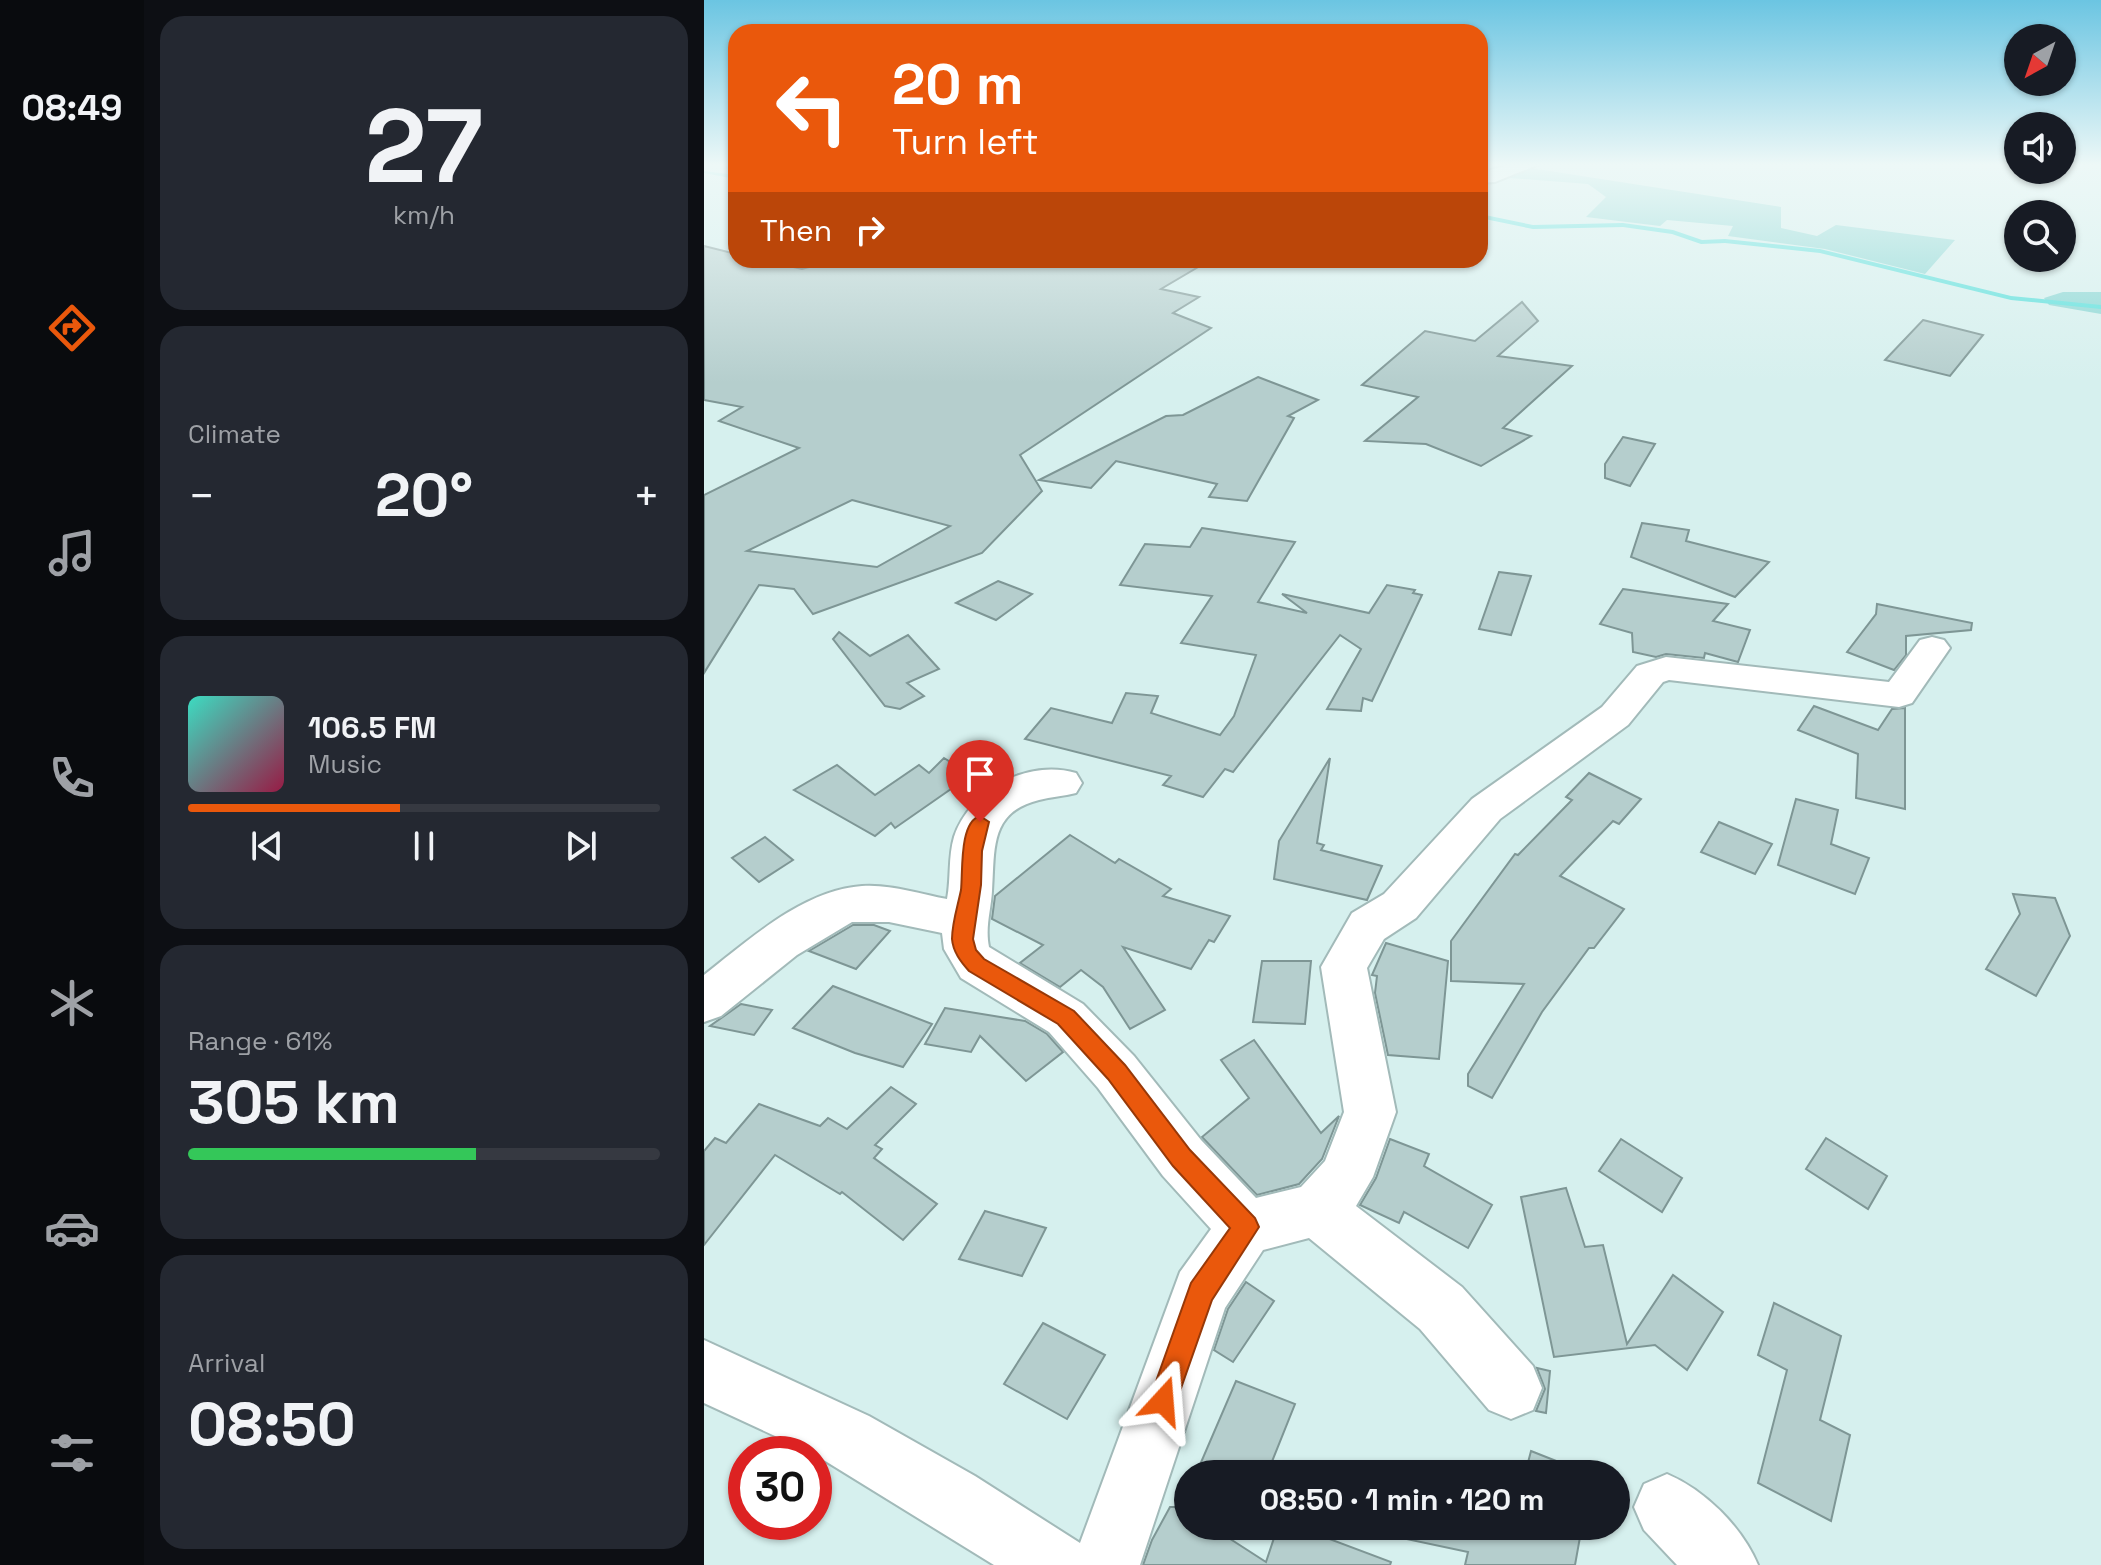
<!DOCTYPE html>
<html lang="en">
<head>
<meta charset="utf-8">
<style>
  :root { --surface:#171b24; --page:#242831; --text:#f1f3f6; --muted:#9ea1a6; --line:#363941; --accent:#ea580c }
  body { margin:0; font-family:"Space Grotesk",sans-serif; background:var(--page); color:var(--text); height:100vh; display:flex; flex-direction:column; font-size:30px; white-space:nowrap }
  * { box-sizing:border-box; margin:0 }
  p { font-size:26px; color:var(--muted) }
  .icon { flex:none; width:44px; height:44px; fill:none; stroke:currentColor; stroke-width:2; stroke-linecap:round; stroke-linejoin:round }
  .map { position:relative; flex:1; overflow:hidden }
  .sheet { display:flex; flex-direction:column; gap:16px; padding:16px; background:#0d0f14; width:560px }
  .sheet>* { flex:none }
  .hud { position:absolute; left:24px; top:24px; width:760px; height:244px; border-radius:24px; box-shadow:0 2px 6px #0004; background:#ea580c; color:#fff; overflow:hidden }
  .needle { width:52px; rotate:220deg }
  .buttons { position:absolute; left:1300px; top:24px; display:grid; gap:16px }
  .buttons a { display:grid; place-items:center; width:72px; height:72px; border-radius:50%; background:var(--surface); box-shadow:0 2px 6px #0004; font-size:40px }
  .speed { position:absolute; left:24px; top:1436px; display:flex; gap:16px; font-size:40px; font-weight:700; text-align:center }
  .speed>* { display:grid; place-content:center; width:104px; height:104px; border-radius:50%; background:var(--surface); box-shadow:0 2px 6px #0004; line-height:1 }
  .speed .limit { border:12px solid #d22; background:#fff; color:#111 }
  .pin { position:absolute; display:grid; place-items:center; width:68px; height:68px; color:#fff; margin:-82px -34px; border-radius:50% 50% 50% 0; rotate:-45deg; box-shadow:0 0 8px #0007 }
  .pin .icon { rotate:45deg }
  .me { position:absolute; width:88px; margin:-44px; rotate:19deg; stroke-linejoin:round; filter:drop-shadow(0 0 6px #0008) }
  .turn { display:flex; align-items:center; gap:28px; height:168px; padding:0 32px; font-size:36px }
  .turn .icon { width:104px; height:104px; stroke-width:2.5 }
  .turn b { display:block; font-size:56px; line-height:68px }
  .then { display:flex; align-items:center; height:76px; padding:0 32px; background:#0003; gap:16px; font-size:30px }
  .big { font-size:60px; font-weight:800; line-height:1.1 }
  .sheet .tile { flex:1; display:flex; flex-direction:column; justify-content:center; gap:12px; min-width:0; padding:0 28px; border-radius:24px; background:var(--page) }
  .sheet .dial { align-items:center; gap:0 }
  .dial b { font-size:104px; line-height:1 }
  .song { display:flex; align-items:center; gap:24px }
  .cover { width:96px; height:96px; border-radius:12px; background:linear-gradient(135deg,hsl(170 70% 55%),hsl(340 70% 35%)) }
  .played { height:8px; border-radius:4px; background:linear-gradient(90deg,var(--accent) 45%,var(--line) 45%) }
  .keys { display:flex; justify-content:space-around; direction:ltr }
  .heat { display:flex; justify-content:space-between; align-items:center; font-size:44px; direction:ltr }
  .charge { height:12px; border-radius:6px; background:linear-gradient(90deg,#34c759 61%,var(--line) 0) }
  .trip { position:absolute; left:470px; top:1460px; width:456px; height:80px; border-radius:40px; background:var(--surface); box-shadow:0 2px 6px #0004; font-weight:800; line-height:80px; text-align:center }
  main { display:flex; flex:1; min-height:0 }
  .dock { display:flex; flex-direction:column; width:144px; justify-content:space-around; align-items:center; background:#090b0e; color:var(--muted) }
  .dock .icon { width:56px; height:56px }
  .dock .current { color:var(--accent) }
  .dock b { font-size:36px; color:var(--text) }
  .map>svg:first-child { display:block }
  .green { fill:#86d5d2 }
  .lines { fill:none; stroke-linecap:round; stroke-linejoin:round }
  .stream { fill:#51deda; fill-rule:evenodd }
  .building { fill:#b5cecd; stroke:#7e9695; stroke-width:2; fill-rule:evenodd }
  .minor-casing { stroke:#a2bab9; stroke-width:4 }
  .minor { fill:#fff; fill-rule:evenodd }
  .route { fill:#ea580c; stroke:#983908; stroke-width:2 }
</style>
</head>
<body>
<main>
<nav class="dock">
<b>08:49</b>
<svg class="icon current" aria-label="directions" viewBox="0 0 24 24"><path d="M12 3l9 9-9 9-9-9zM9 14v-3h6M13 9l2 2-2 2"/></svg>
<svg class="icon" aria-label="music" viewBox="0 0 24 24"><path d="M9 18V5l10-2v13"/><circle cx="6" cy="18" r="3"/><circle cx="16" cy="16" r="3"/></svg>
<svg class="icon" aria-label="phone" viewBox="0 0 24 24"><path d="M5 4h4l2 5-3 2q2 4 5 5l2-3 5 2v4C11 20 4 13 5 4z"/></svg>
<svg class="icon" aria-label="climate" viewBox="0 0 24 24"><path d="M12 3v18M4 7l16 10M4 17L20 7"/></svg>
<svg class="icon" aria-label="car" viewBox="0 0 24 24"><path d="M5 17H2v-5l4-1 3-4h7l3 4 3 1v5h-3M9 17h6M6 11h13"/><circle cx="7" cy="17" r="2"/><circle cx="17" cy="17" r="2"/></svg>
<svg class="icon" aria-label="filters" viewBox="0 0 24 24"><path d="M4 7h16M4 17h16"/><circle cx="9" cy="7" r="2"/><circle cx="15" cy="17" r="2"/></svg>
</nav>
<section class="sheet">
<div class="tile dial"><b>27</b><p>km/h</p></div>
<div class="tile"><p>Climate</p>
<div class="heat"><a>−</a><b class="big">20°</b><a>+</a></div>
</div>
<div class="tile">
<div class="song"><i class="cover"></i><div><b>106.5 FM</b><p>Music</p></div></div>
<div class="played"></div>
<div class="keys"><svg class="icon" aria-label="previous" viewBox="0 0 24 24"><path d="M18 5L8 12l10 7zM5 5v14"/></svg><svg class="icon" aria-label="pause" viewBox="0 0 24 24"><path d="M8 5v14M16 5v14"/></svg><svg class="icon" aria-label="next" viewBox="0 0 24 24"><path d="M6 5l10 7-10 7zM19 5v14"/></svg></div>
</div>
<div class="tile"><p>Range · 61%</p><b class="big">305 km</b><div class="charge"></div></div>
<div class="tile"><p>Arrival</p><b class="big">08:50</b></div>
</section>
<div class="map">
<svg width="1397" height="1565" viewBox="0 0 1397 1565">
  <rect width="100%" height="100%" fill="#d6f0ee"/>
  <g class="green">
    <polygon points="826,168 1077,207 1077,228 1113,236 1132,225 1251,240 1221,274 1121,249 1024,236 1029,226 963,220 956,226 882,217 902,197 884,184 806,178"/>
    <polygon points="1359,292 1397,292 1397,314 1345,305 1340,298"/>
  </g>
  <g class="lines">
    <g class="stream">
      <polygon points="0,171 32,175 32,179 0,173"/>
      <polygon points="776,214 829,225 919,223 969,230 998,240 1021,239 1116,249 1307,296 1397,305 1397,309 1307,300 1116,253 1021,243 997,244 968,234 919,227 829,229 776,218"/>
    </g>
  </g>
  <g class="building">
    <path d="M0,246L32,254V260H58L98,269L130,260H506L457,289L495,297L469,313L507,328L316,455L338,491L278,553L109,614L90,589L55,585L0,673V495L95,448L15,421L38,407L0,400ZM148,500L246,526L173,567L43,551Z"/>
    <polygon points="818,302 834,321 794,356 868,366 799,428 827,436 777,466 722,444 661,441 714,397 658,385 721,331 771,341"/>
    <polygon points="1219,320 1279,335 1246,376 1181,360"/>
    <polygon points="554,377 614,400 584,416 590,418 543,501 505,497 513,484 412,461 387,488 335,480 462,416 479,415"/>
    <polygon points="919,437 951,444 926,486 901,478 901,464"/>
    <polygon points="938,523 985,530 982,541 1065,562 1031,597 927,557"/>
    <polygon points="498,528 591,542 554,602 603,613 578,594 665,613 683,585 711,590 709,593 718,595 668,701 659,698 657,711 623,709 657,649 636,635 529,772 521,769 499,797 459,785 467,776 321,739 347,708 408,723 422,693 454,696 447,713 516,735 530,716 552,655 477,643 508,596 416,585 441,544 486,547"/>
    <polygon points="795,572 827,576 807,635 775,629"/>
    <polygon points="294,581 328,594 292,620 252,603"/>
    <polygon points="919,589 1024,604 1009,621 1046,630 1034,662 1001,653 1000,658 962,654 952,657 929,652 928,633 896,624"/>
    <polygon points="1173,604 1268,623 1267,630 1202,636 1202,655 1190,670 1143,652 1172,614"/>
    <polygon points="135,632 166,656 204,635 235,669 203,683 220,696 196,709 181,706 129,639"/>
    <polygon points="1110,706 1174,730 1188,709 1201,708 1201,809 1152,798 1154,754 1094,730"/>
    <polygon points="240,758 267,775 191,828 187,823 171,836 90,790 133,765 171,795 215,765 225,773"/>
    <polygon points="626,758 613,843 620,845 617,850 678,866 663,900 570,879 575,841"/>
    <polygon points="885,773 937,799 915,824 909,821 856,876 920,909 890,948 885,948 838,1012 788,1098 764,1086 764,1074 820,984 747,981 747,941 811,854 814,855 868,800 862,797"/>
    <polygon points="1092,799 1134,810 1127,844 1165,858 1151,894 1074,865"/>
    <polygon points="1015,822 1068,844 1051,874 997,852"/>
    <polygon points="366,835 411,863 415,859 467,889 459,896 526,916 510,942 505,940 487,969 419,947 461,1010 426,1029 399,987 377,970 356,987 316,963 339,945 288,919 291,896"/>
    <polygon points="61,837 89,860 55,882 28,858"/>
    <polygon points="1309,894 1351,898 1366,936 1332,996 1282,969 1316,914"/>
    <polygon points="149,925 170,925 186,931 152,969 105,951"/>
    <polygon points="682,943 744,961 735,1059 684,1055 671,993 673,976 668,975"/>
    <polygon points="558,961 607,961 601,1024 549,1022"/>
    <polygon points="129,986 228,1024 199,1067 151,1053 89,1028"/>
    <polygon points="37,1004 68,1010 50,1035 6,1026"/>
    <polygon points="241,1008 321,1021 343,1034 359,1052 322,1081 276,1036 267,1052 221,1044"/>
    <polygon points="550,1040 617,1133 635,1116 618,1159 595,1184 553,1195 498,1137 545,1098 517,1060"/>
    <polygon points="187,1087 212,1104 171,1145 178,1149 170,1158 233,1204 199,1240 138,1192 136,1194 71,1155 0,1245 0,1151 11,1138 22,1143 55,1104 116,1126 124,1118 143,1129"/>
    <polygon points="1122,1138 1183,1176 1164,1209 1102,1169"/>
    <polygon points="686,1139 725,1154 720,1166 788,1205 764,1248 700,1212 695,1223 656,1205 672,1178"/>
    <polygon points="917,1139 978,1178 958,1212 895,1171"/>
    <polygon points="862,1188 881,1247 899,1245 923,1344 969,1275 1019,1312 983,1370 951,1345 850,1357 817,1197"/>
    <polygon points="281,1211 342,1228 318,1276 255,1259"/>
    <polygon points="542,1282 570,1301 529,1362 510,1350 524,1309"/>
    <polygon points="1070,1303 1137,1336 1116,1420 1146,1435 1127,1521 1054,1483 1083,1370 1054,1355"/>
    <polygon points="339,1323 401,1355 363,1419 300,1384"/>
    <polygon points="833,1368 846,1371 842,1413 832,1411 841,1389"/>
    <polygon points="532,1381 591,1404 563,1474 492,1474"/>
    <polygon points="827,1451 885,1474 821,1474"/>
    <polygon points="466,1507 478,1507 484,1511 484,1526 506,1526 562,1562 574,1526 591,1526 687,1562 686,1565 439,1565 448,1540"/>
    <polygon points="660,1526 878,1526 871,1565 761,1565 764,1552 660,1530"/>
  </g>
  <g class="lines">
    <defs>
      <g id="minor">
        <polygon points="22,164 32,164 32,169 25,168"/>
        <polygon points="808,164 836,164 791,182 776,183 776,173"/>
        <path d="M1228,637L1240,640L1246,648L1208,703L1195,707L965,680L959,682L924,725L796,819L712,918L680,939L663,968L692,1112L669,1177L652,1206L758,1287L829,1366L838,1388L829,1410L807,1419L785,1410L716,1329L605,1238L559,1250L521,1308L436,1565H290L110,1454L0,1403V1340L165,1416L271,1476L376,1543L476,1272L507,1229L459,1176L394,1088L345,1032L257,978L240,949L238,933L185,922H148L93,955L17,1016L0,1022V975C45,940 99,890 158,886C186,884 216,894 243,899C247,878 244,857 250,837C266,789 324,759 372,773L378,783L372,793C360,796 347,797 335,800C285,812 291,850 288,891C287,910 281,927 285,947L379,1004L430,1056L497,1140L552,1198L597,1187L621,1161L640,1112L617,967L648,913L680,894L768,799L898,707L933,666L962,657L1185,682L1216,640Z"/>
        <path d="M963,1474C1001,1490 1038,1527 1054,1565H973L940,1530L930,1507L940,1484Z"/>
      </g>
    </defs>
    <use href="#minor" class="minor-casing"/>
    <use href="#minor" class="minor"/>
  </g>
  <linearGradient id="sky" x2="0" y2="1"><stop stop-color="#6bc5e2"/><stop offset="0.43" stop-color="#edf8f7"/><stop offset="1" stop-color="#edf8f7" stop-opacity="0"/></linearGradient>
  <rect width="1397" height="383" fill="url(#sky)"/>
  <path class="route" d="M276,816L285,822L278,851L277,885L269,939L272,950L280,959L370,1011L421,1065L486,1150L551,1218L555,1227L508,1300L469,1411L459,1415L449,1411L445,1401L487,1283L526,1228L469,1166L404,1079L354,1024L265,971C257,962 249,952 248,939C248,923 254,905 257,890C259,872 255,822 276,816Z"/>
</svg>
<div class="buttons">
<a><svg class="needle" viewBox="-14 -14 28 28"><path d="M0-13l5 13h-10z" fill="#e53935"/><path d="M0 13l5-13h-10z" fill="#9ea1a6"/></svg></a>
<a><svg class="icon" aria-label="sound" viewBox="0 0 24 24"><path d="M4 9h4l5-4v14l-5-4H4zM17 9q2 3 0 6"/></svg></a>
<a><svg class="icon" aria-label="search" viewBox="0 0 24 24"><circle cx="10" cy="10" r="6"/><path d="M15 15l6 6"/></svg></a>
</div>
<div class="speed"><div class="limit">30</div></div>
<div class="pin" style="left:276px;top:822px;background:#d93025"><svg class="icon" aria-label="arrive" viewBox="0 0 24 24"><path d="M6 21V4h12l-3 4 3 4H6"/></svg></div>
<svg class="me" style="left:459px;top:1401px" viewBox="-20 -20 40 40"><path d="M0-17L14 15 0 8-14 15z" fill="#ea580c" stroke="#fff" stroke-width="4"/></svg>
<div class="trip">08:50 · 1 min · 120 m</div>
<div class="hud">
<div class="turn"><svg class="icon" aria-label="left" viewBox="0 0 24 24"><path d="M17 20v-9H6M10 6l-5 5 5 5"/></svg><div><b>20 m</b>Turn left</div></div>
<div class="then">Then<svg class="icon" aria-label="right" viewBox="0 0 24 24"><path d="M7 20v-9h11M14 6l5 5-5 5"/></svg></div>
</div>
</div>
</main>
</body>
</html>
